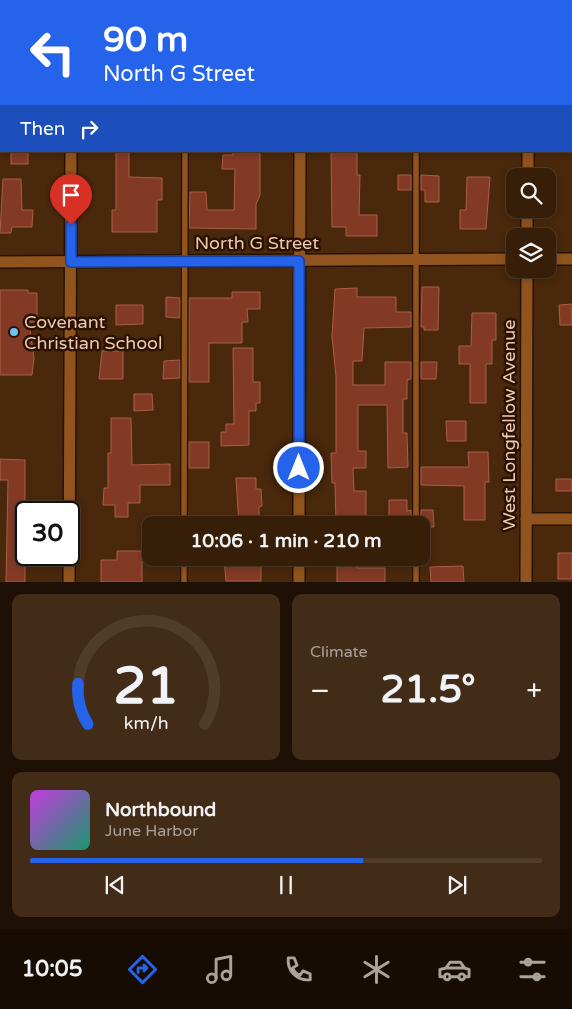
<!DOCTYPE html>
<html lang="en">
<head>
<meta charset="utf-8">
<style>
  :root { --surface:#371e09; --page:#422b17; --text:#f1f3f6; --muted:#aaa29c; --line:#513c2a; --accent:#2563eb }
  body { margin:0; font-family:"Varela Round",sans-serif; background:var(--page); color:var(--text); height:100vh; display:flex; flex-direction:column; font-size:19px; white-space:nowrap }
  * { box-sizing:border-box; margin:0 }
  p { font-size:16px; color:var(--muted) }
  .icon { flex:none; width:28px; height:28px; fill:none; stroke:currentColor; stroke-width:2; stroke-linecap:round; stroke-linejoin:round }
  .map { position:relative; height:582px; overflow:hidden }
  .side { display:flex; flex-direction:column; gap:12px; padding:12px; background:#1e1005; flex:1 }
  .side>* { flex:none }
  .top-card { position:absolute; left:0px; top:0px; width:572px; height:152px; box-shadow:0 2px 8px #0003,0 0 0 1px var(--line); background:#2563eb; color:#fff; overflow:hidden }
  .controls { position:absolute; left:506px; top:168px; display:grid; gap:10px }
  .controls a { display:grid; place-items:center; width:50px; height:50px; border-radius:10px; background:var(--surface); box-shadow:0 2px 8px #0003,0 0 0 1px var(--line); font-size:25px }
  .speed { position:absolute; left:15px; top:501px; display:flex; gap:10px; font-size:25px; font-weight:700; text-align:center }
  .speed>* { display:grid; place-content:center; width:65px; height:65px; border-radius:50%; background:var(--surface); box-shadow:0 2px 8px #0003,0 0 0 1px var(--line); line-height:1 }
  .speed .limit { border:2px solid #111; border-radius:8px; background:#fff; color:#111 }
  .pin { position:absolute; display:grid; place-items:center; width:42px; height:42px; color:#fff; margin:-51px -21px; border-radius:50% 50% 50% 0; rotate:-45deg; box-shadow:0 0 5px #0007 }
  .pin .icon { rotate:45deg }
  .me { position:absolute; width:55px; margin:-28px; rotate:0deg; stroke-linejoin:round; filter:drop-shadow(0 0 4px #0008) }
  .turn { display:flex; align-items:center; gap:18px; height:105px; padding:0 20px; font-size:22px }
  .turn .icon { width:65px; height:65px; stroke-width:2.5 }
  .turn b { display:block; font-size:35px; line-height:42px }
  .then { display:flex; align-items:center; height:48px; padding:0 20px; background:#0003; gap:10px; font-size:19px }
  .big { font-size:38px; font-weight:700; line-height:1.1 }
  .side .widget { flex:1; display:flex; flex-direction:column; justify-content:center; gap:8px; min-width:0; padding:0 18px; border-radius:10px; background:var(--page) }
  .side .dial { align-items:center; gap:0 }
  .dial svg { height:130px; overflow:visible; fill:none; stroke:var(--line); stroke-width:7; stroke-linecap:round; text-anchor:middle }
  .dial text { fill:var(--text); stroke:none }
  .song { display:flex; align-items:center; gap:15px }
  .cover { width:60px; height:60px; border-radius:8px; background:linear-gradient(135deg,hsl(290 70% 55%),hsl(160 70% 35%)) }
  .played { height:5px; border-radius:2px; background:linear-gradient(90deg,var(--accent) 65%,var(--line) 65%) }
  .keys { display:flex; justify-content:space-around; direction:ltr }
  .heat { display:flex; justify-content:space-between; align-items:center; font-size:28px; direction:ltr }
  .side .tiles { flex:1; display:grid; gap:12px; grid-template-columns:1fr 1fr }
  .widget:last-child { grid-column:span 2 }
  .trip { position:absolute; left:142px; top:516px; width:288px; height:50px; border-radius:10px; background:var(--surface); box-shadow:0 2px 8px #0003,0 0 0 1px var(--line); font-weight:700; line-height:50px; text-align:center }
  .menu { display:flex; height:80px; justify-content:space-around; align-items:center; background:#160c04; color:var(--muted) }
  .menu .icon { width:35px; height:35px }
  .menu .active { color:var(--accent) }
  .menu b { font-size:22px; color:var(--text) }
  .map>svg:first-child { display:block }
  .building { fill:#823a25; stroke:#aa5e47 }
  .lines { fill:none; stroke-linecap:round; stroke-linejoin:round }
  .lane-casing { stroke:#271304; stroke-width:8 }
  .street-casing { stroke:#271304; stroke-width:14 }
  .lane { stroke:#92541f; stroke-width:5.5 }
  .street { stroke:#92541f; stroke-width:11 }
  .route-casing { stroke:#184099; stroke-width:12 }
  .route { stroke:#2563eb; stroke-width:9 }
  .poi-dot { fill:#6fc2f4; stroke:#2b1100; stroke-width:2 }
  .labels { text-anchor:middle; stroke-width:5; stroke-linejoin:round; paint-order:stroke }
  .street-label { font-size:18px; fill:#edc9b0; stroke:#2b1100 }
  .poi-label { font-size:18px; fill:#edc9b0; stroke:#2b1100; text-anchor:start }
</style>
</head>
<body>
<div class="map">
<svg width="572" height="582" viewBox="0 0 572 582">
  <rect width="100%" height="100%" fill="#49280c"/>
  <g class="building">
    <rect x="11" y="151" width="17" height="13"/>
    <polygon points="116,151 129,151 129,177 162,178 162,200 157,200 157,232 112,232 112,210 116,210"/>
    <polygon points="233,151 259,151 260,155 260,195 256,204 256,229 189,228 190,192 206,192 207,210 234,210 235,169 222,169 223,155 233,155"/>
    <polygon points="331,151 357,151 357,175 360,175 359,215 377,215 377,236 346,236 346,227 332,227"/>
    <rect x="398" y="175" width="13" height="15"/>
    <polygon points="421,175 439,176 439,202 425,202 425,190 421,190"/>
    <polygon points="467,177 490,177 486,229 460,229 460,210 466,210"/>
    <polygon points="3,179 21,179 22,210 33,210 32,227 12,227 11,233 0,233"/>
    <polygon points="422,287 439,287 438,330 424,330 424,327 421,327"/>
    <polygon points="357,288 357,297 396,297 396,312 411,312 411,327 364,328 362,361 353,361 353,385 385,385 385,362 411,362 411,379 407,380 407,399 403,399 403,433 407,433 408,467 388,468 387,405 358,405 358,451 366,451 366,468 353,468 354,491 366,491 366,518 357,518 357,525 336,525 335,483 332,483 331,453 336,453 336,377 332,336 335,289"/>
    <polygon points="0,290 28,290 28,293 37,293 37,322 29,322 34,358 32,375 0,375"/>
    <polygon points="232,292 260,292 260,309 247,309 248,322 242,322 242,343 209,343 209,382 189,382 189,298 232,298"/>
    <polygon points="166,297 180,298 180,318 166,317"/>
    <polygon points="572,304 572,325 560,325 559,305"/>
    <polygon points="116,305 143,305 143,324 116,325"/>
    <polygon points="472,313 496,313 496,340 492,340 492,364 486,364 486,403 470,403 470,364 459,364 459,346 471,346"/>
    <polygon points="233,348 253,348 253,382 260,382 260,403 256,403 256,411 249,411 249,445 221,446 221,432 226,432 226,424 234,424"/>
    <polygon points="102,351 123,351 123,379 99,379"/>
    <polygon points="180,360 180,378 163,379 164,361"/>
    <polygon points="421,362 437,362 436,379 421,379"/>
    <polygon points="134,394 152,394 153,410 134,411"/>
    <polygon points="111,418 131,418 132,465 170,464 170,485 140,485 140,503 128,503 128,517 115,517 115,505 103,505 104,488 108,488 108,453 111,453"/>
    <polygon points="446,421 466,421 466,441 447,441"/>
    <rect x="189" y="442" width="20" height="26"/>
    <polygon points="468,452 488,452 489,482 485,482 485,520 464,520 464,486 421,485 421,467 469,467"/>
    <polygon points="0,459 25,460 25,582 6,582 8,480 0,480"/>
    <polygon points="236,478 256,478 256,489 261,489 262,506 259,507 259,525 239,525"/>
    <rect x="556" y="479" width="16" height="12"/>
    <polygon points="389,500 407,500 407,511 411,510 411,525 389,525"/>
    <polygon points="421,510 433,510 434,527 421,527"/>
    <polygon points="117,551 142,551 142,582 101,582 101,560 117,560"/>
    <rect x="558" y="553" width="14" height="26"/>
    <polygon points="224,558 239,558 239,564 261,564 261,581 226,581"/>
    <polygon points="337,558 357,558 357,568 385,568 385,582 337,582"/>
    <polygon points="463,566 464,582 431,582 430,567"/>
  </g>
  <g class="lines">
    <defs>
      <g id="lane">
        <polyline points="185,1 185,0"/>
        <polyline points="417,1 417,0"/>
        <polyline points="184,525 185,151"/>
        <polyline points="416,525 416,151"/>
        <polyline points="416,558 416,582"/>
        <polyline points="184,582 184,558"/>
      </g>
      <g id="street">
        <polyline points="71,0 71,1"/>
        <polyline points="300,1 300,0"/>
        <polyline points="530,1 530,0"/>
        <polyline points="528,176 528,151"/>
        <polyline points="527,236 527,209"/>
        <polyline points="548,259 572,259"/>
        <polyline points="0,262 515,259"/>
        <polyline points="526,519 572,519"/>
        <polyline points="299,525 300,151"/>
        <polyline points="69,582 71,151"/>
        <polyline points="299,582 299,558"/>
        <polyline points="526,582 527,269"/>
      </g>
    </defs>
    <use href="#lane" class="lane-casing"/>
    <use href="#street" class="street-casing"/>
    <use href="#lane" class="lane"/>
    <use href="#street" class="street"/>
  </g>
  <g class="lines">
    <defs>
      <polyline id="route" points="71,225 71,262 299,261 299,468"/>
    </defs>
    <use href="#route" class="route-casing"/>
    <use href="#route" class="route"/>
  </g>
  <circle class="poi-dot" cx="14" cy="332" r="5"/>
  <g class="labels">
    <g class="street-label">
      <text x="257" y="249">North G Street</text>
      <text transform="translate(509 425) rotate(-90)" y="6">West Longfellow Avenue</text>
    </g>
    <g class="poi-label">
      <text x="24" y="328">Covenant<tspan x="24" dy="21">Christian School</tspan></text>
    </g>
  </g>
</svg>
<div class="controls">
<a><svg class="icon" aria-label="search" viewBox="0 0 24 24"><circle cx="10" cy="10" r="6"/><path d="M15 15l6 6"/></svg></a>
<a><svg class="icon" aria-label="layers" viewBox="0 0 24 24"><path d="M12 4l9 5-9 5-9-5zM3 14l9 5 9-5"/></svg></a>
</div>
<div class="speed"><div class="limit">30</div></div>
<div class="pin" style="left:71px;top:225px;background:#d93025"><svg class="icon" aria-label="arrive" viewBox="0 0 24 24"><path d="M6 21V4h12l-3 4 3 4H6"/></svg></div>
<svg class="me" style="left:299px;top:468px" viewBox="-20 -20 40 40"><circle r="17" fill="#2563eb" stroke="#fff" stroke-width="3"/><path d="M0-11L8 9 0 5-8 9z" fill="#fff"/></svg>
<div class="trip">10:06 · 1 min · 210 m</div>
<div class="top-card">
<div class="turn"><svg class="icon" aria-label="left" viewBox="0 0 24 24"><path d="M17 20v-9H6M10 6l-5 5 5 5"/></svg><div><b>90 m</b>North G Street</div></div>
<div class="then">Then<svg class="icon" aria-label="right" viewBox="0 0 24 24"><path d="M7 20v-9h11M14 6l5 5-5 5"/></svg></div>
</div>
</div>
<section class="side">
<div class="tiles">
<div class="widget dial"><svg viewBox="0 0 100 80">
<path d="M14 69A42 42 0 1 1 86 69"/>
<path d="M14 69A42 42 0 0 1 8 44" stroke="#2563eb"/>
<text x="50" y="56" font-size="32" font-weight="700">21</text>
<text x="50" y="72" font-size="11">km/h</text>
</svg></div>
<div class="widget"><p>Climate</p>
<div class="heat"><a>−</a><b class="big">21.5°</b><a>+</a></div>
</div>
<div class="widget">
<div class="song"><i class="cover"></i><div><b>Northbound</b><p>June Harbor</p></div></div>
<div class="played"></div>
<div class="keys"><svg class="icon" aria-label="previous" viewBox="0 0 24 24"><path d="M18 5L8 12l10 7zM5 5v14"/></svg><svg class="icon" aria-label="pause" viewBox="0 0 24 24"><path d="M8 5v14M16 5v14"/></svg><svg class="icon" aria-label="next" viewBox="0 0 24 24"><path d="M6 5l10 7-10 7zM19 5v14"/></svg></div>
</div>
</div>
</section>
<nav class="menu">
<b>10:05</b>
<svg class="icon active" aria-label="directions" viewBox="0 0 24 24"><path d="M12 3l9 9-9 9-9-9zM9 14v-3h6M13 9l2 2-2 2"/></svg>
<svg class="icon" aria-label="music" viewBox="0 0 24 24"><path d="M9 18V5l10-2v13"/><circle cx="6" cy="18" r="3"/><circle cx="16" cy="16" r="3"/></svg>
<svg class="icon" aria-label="phone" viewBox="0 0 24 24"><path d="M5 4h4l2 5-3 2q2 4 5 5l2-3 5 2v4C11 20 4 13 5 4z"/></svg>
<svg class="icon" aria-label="climate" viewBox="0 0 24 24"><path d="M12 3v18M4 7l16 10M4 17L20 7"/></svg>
<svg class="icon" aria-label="car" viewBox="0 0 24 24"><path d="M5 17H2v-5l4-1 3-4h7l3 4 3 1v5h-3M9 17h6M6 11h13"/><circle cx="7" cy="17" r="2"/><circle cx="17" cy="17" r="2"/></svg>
<svg class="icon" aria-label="filters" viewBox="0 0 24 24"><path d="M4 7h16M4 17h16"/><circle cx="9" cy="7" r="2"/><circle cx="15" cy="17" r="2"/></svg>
</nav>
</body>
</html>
